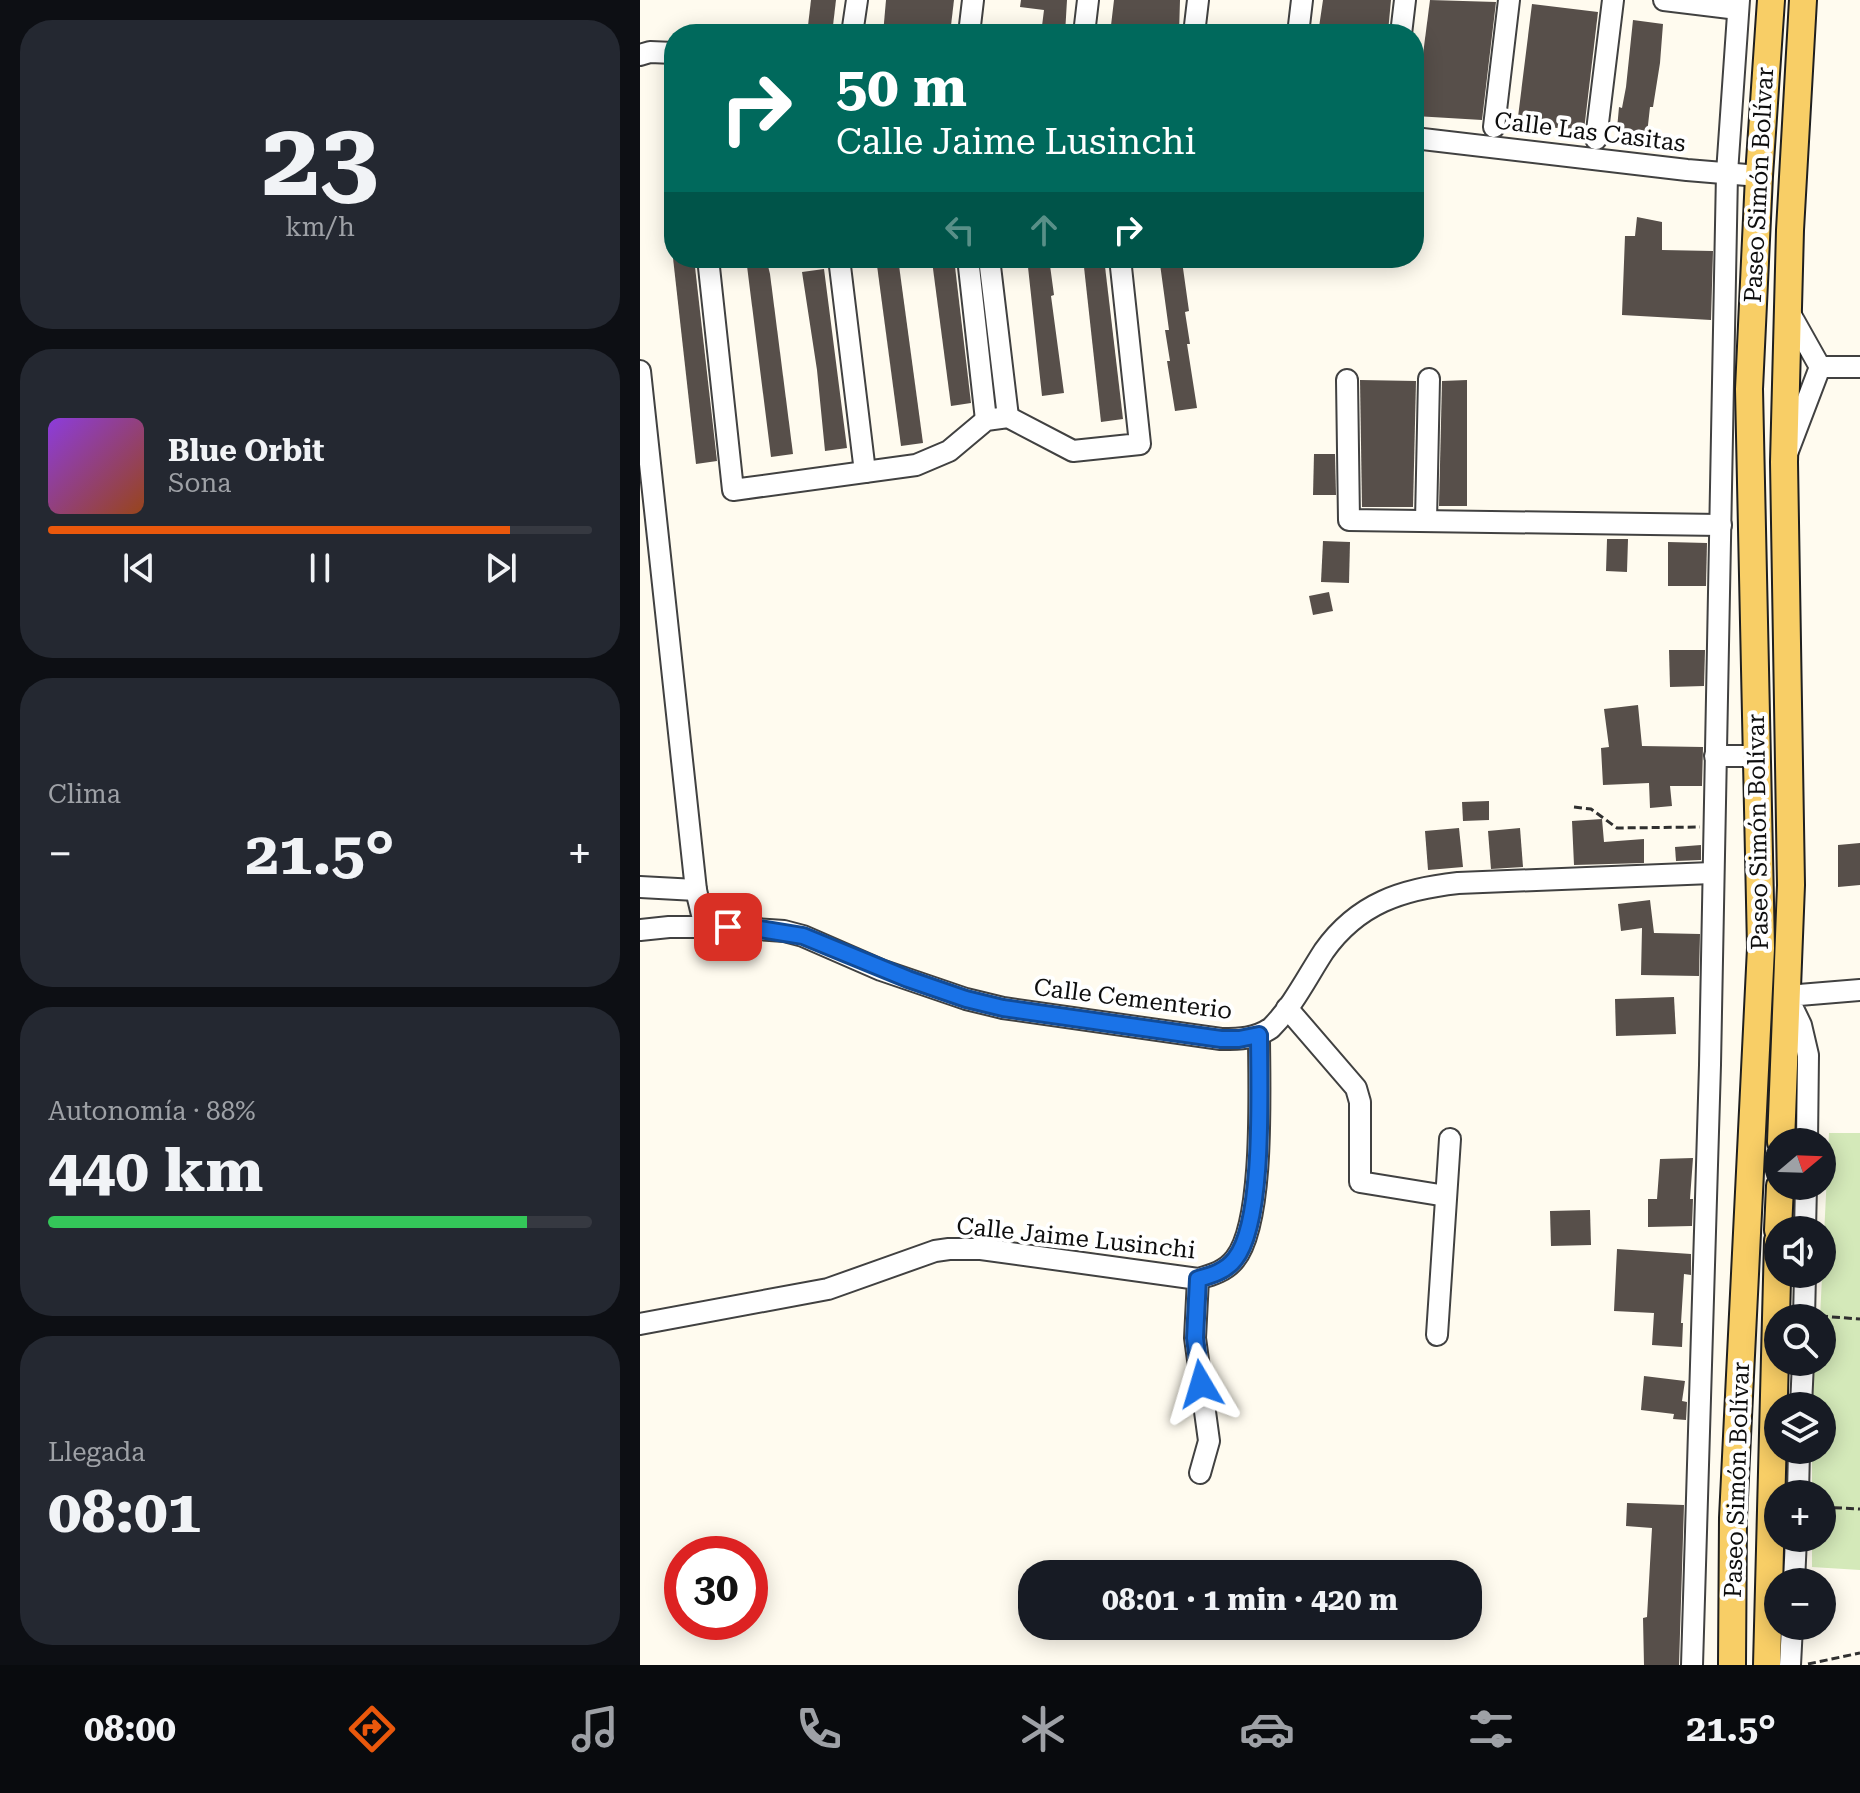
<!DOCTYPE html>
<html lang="es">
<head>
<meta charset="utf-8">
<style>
  :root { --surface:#171b24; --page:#242831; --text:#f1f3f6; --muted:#9ea1a6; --line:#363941; --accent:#ea580c }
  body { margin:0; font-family:"Roboto Serif",serif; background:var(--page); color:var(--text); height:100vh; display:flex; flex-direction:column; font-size:30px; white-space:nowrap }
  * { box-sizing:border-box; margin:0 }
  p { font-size:26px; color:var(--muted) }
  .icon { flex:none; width:44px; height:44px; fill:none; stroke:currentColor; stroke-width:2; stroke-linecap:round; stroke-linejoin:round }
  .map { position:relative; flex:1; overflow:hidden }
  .sheet { display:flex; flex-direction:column; gap:20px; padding:20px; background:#0d0f14; width:640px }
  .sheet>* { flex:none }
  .top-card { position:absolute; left:24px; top:24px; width:760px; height:244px; border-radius:32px; box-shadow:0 4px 20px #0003; background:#00695c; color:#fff; overflow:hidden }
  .needle { width:52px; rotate:71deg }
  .fabs { position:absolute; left:1124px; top:1128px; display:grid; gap:16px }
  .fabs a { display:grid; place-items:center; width:72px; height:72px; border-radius:50%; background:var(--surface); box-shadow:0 4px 20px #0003; font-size:40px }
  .speed { position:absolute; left:24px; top:1536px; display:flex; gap:16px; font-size:40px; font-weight:700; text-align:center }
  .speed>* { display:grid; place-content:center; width:104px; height:104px; border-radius:50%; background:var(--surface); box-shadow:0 4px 20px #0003; line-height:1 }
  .speed .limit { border:12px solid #d22; background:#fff; color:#111 }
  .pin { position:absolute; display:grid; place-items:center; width:68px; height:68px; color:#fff; margin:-34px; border-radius:16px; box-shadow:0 4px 12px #0006 }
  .me { position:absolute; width:88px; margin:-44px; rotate:353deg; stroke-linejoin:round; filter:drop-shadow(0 0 6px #0008) }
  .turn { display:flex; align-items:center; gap:28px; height:168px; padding:0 40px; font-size:36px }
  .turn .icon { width:104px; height:104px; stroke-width:2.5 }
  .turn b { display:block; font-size:56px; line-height:68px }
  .lanes { display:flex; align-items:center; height:76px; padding:0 40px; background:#0003; justify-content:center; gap:40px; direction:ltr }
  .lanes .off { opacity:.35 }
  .big { font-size:60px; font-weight:700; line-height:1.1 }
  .sheet .card { flex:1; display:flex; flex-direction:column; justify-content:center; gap:12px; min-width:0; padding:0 28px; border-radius:32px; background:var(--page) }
  .sheet .dial { align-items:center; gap:0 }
  .dial b { font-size:104px; line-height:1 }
  .song { display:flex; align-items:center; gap:24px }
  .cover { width:96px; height:96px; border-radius:12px; background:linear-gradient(135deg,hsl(270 70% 55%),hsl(20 70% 35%)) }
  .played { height:8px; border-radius:4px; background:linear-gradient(90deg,var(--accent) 85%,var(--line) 85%) }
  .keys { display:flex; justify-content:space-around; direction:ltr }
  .heat { display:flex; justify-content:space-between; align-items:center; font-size:44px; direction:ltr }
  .charge { height:12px; border-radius:6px; background:linear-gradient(90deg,#34c759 88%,var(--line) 0) }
  .trip { position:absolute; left:378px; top:1560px; width:464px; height:80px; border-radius:32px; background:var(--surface); box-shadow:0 4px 20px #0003; font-weight:700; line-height:80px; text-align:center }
  .dock { display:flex; height:128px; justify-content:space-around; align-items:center; background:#090b0e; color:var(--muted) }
  .dock .icon { width:56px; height:56px }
  .dock .selected { color:var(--accent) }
  .dock b { font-size:36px; color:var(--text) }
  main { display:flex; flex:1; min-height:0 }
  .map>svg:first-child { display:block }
  .green { fill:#d4e9b9 }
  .building { fill:#574f4a }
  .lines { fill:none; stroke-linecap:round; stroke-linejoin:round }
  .minor-casing { stroke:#414141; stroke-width:24 }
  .major-casing { stroke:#1f1f1f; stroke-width:30 }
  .path { stroke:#303030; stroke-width:3; stroke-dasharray:8 4; stroke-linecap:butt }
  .minor { stroke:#fff; stroke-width:20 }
  .major { stroke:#f8ce66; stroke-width:26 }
  .route-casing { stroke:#114b97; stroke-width:20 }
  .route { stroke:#1a73e8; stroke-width:14 }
  .labels { text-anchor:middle; stroke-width:8; stroke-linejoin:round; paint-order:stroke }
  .street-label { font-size:24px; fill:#0e0e0e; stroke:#fff }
</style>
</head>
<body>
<main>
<section class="sheet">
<div class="card dial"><b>23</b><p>km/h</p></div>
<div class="card">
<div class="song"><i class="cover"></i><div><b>Blue Orbit</b><p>Sona</p></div></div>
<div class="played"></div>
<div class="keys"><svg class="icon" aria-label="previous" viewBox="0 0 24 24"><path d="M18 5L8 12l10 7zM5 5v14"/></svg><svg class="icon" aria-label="pause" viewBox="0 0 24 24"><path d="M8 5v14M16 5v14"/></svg><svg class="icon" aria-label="next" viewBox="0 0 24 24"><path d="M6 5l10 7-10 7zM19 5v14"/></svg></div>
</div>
<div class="card"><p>Clima</p>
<div class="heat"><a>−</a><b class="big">21.5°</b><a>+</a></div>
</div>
<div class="card"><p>Autonomía · 88%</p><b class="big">440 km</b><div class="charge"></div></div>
<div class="card"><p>Llegada</p><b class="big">08:01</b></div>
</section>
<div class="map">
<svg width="1220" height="1665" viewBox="0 0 1220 1665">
  <rect width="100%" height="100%" fill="#fffbef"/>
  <polygon class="green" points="1189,1133 1220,1133 1220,1570 1172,1567 1172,1538 1182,1538 1182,1494 1172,1494 1172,1450 1182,1450 1182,1406 1172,1406 1173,1362 1182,1362 1182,1318 1180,1318"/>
  <g class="building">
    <polygon points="171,0 196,0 192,34 167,34"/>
    <polygon points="246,0 314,0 310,34 243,34"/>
    <polygon points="381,0 427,0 425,34 401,34 404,10 380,7"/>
    <polygon points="474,0 540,0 539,33 494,29 494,34 470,34"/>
    <polygon points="683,0 751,0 748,32 710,29 710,34 678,34"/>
    <polygon points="790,0 856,2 842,120 775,116"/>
    <polygon points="892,4 958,12 944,130 877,125"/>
    <polygon points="993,20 1023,24 1020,63 1013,107 1010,107 1006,143 976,140 979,107 982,108 986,87"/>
    <polygon points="997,217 1022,222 1022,250 1073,251 1071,320 982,315 985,236 995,236"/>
    <polygon points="33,258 54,258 77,461 56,464"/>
    <polygon points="106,258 126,258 130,274 153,454 131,457"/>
    <polygon points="236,258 258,258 283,443 261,446"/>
    <polygon points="314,258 331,403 311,406 292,261"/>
    <polygon points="387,258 409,258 414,295 411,296 424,393 402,396"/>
    <polygon points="443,258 464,258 483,419 461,422"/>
    <polygon points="542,261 549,311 545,312 550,344 547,344 557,408 535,411 527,361 530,361 525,330 529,330 520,264"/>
    <polygon points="184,269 207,448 185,451 177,370 162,272"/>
    <polygon points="720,380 776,381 773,507 722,507"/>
    <polygon points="827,380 827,506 799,506 802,381"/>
    <polygon points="674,454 695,454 696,495 673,495"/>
    <polygon points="967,539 988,539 987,572 966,571"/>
    <polygon points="683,541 710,542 709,583 681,582"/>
    <polygon points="1028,542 1067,543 1066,586 1028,586"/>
    <polygon points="689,592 693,611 673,615 669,596"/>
    <polygon points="1029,650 1065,650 1064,686 1030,687"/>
    <polygon points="998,705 1002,746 1063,747 1062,786 1030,786 1032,806 1010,808 1009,783 963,785 961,748 969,747 964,709"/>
    <polygon points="849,801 849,820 823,821 822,802"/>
    <polygon points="962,819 964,842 1004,839 1004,863 934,865 932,821"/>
    <polygon points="819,828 823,867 788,870 785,831"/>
    <polygon points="880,828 883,867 851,869 848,831"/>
    <polygon points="1220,843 1220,885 1198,887 1198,845"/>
    <polygon points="1061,845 1061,860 1036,861 1035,847"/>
    <polygon points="1010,900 1014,933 1060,934 1059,976 1001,975 1002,928 981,931 978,904"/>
    <polygon points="1034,997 1036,1034 976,1036 975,999"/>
    <polygon points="1053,1158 1050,1199 1053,1199 1052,1226 1008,1227 1008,1199 1017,1199 1020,1159"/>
    <polygon points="950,1210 951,1245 911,1246 910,1211"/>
    <polygon points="977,1249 1051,1254 1051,1275 1044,1274 1041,1323 1043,1323 1042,1347 1012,1345 1014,1313 974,1311"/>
    <polygon points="1004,1376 1045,1381 1042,1401 1047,1402 1046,1420 1033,1419 1034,1414 1001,1410"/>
    <polygon points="987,1503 1044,1505 1039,1665 1004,1665 1003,1618 1007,1617 1012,1528 986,1526"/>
  </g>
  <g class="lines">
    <defs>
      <g id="minor">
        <polyline points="1024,0 1098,9"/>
        <polyline points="212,34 217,0"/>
        <polyline points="329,34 333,0"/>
        <polyline points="444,34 448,0"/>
        <polyline points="554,34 558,0"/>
        <polyline points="658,34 662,0"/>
        <polyline points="761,34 765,0"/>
        <polyline points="0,55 10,52 34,53"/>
        <polyline points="854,127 869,0"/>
        <polyline points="774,138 1047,170 1119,176"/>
        <polyline points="956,139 973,0"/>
        <polyline points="68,258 93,490 276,465 309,451 346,420 368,417 433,451 500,444 480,258"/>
        <polyline points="199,258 225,472"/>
        <polyline points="328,258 346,420"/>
        <polyline points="349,258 368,417"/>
        <polyline points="1148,310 1180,367"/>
        <polyline points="1180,367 1220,367"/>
        <polyline points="0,371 56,890 65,927"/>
        <polyline points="707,380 709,520 1081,525"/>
        <polyline points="1148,451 1180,367"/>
        <polyline points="786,521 789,379"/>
        <polyline points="1075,756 1117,756"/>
        <polyline points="0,887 56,890"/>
        <path d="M0,930L29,927H88L144,931L163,936L241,970L326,999L363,1008L581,1039C599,1039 615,1039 631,1028C653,1006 667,977 684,951C718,903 763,889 818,883L1072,873"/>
        <polyline points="647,1008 716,1088 720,1102 720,1182 806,1196"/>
        <polyline points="1167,1142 1168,1055 1161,1025 1147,996 1220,990"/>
        <polyline points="1165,1230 1166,1186"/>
        <polyline points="558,1279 555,1338 569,1441 560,1473"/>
        <polyline points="1164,1318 1165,1274"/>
        <path d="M0,1324L188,1289L295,1251L309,1249H341L558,1279C572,1275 586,1271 595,1259C625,1222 619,1085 619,1035"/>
        <polyline points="797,1335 810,1139"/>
        <polyline points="1161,1406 1163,1362"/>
        <polyline points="1158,1494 1159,1450"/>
        <polyline points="1154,1582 1156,1538"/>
        <polyline points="1052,1665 1070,1065 1087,173 1099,0"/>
        <polyline points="1150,1665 1152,1626"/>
      </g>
      <g id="major">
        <polyline points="1141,1142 1151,885 1144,462 1150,230 1163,0"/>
        <polyline points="1138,1230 1140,1186"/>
        <polyline points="1092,1665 1093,1518 1121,948 1109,389 1119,176 1131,0"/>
        <polyline points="1127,1665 1138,1241"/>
      </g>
    </defs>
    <use href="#minor" class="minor-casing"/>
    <use href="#major" class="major-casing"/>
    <g class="path">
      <polyline points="934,807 951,809 977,828 1060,827"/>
      <polyline points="1180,1316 1220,1319"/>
      <polyline points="1182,1507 1220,1509"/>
      <polyline points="1168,1664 1220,1653"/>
    </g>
    <use href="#minor" class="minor"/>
    <use href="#major" class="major"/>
  </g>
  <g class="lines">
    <defs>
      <path id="route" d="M88,927L120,929L163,936L268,979L326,999L363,1008L581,1039H599L619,1035C619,1085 625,1222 595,1259C586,1271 572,1275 558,1279L555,1338L561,1384"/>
    </defs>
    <use href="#route" class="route-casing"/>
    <use href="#route" class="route"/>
  </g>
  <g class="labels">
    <g class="street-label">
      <text transform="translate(950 132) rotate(7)" y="8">Calle Las Casitas</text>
      <text transform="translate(1119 185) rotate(-87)" y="8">Paseo Simón Bolívar</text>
      <text transform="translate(1118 832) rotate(-91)" y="8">Paseo Simón Bolívar</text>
      <text transform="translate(493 999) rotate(7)" y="8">Calle Cementerio</text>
      <text transform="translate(436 1238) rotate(6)" y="8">Calle Jaime Lusinchi</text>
      <text transform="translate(1097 1480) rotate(-88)" y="8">Paseo Simón Bolívar</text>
    </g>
  </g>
</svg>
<div class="fabs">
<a><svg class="needle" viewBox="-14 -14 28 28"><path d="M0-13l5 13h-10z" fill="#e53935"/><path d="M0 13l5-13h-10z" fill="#9ea1a6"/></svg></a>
<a><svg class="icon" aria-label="sound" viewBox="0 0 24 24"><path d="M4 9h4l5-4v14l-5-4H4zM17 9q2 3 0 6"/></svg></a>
<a><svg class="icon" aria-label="search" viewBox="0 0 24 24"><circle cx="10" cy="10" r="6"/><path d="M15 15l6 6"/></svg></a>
<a><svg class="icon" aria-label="layers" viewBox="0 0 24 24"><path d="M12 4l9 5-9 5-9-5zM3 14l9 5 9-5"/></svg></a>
<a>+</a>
<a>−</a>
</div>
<div class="speed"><div class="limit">30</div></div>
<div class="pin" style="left:88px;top:927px;background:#d93025"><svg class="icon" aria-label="arrive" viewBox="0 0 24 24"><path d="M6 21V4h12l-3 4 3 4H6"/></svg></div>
<svg class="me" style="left:561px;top:1384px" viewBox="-20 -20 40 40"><path d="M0-17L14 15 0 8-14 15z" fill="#1a73e8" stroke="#fff" stroke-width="4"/></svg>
<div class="trip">08:01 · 1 min · 420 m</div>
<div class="top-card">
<div class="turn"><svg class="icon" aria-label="right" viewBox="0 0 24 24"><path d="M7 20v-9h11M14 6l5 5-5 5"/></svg><div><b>50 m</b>Calle Jaime Lusinchi</div></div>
<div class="lanes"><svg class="icon off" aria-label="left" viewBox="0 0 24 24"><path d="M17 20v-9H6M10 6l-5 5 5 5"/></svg><svg class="icon off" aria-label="ahead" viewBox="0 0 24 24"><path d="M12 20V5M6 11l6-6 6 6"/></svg><svg class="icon" aria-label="right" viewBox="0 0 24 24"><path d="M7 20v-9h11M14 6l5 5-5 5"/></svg></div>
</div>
</div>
</main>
<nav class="dock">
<b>08:00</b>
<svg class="icon selected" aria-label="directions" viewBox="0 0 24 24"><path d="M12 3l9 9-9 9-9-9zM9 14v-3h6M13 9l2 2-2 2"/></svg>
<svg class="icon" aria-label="music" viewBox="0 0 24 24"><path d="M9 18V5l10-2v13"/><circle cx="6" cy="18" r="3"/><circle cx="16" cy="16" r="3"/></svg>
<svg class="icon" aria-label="phone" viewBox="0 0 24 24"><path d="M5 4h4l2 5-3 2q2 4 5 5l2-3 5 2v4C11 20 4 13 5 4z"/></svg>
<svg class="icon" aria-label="climate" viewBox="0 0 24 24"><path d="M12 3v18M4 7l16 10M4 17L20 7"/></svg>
<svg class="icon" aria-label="car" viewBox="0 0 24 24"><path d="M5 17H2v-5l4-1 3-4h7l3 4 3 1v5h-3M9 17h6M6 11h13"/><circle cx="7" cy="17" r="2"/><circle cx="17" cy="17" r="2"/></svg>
<svg class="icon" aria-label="filters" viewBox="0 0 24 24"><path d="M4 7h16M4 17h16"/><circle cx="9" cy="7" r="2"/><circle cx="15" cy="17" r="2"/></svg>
<b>21.5°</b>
</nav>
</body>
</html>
